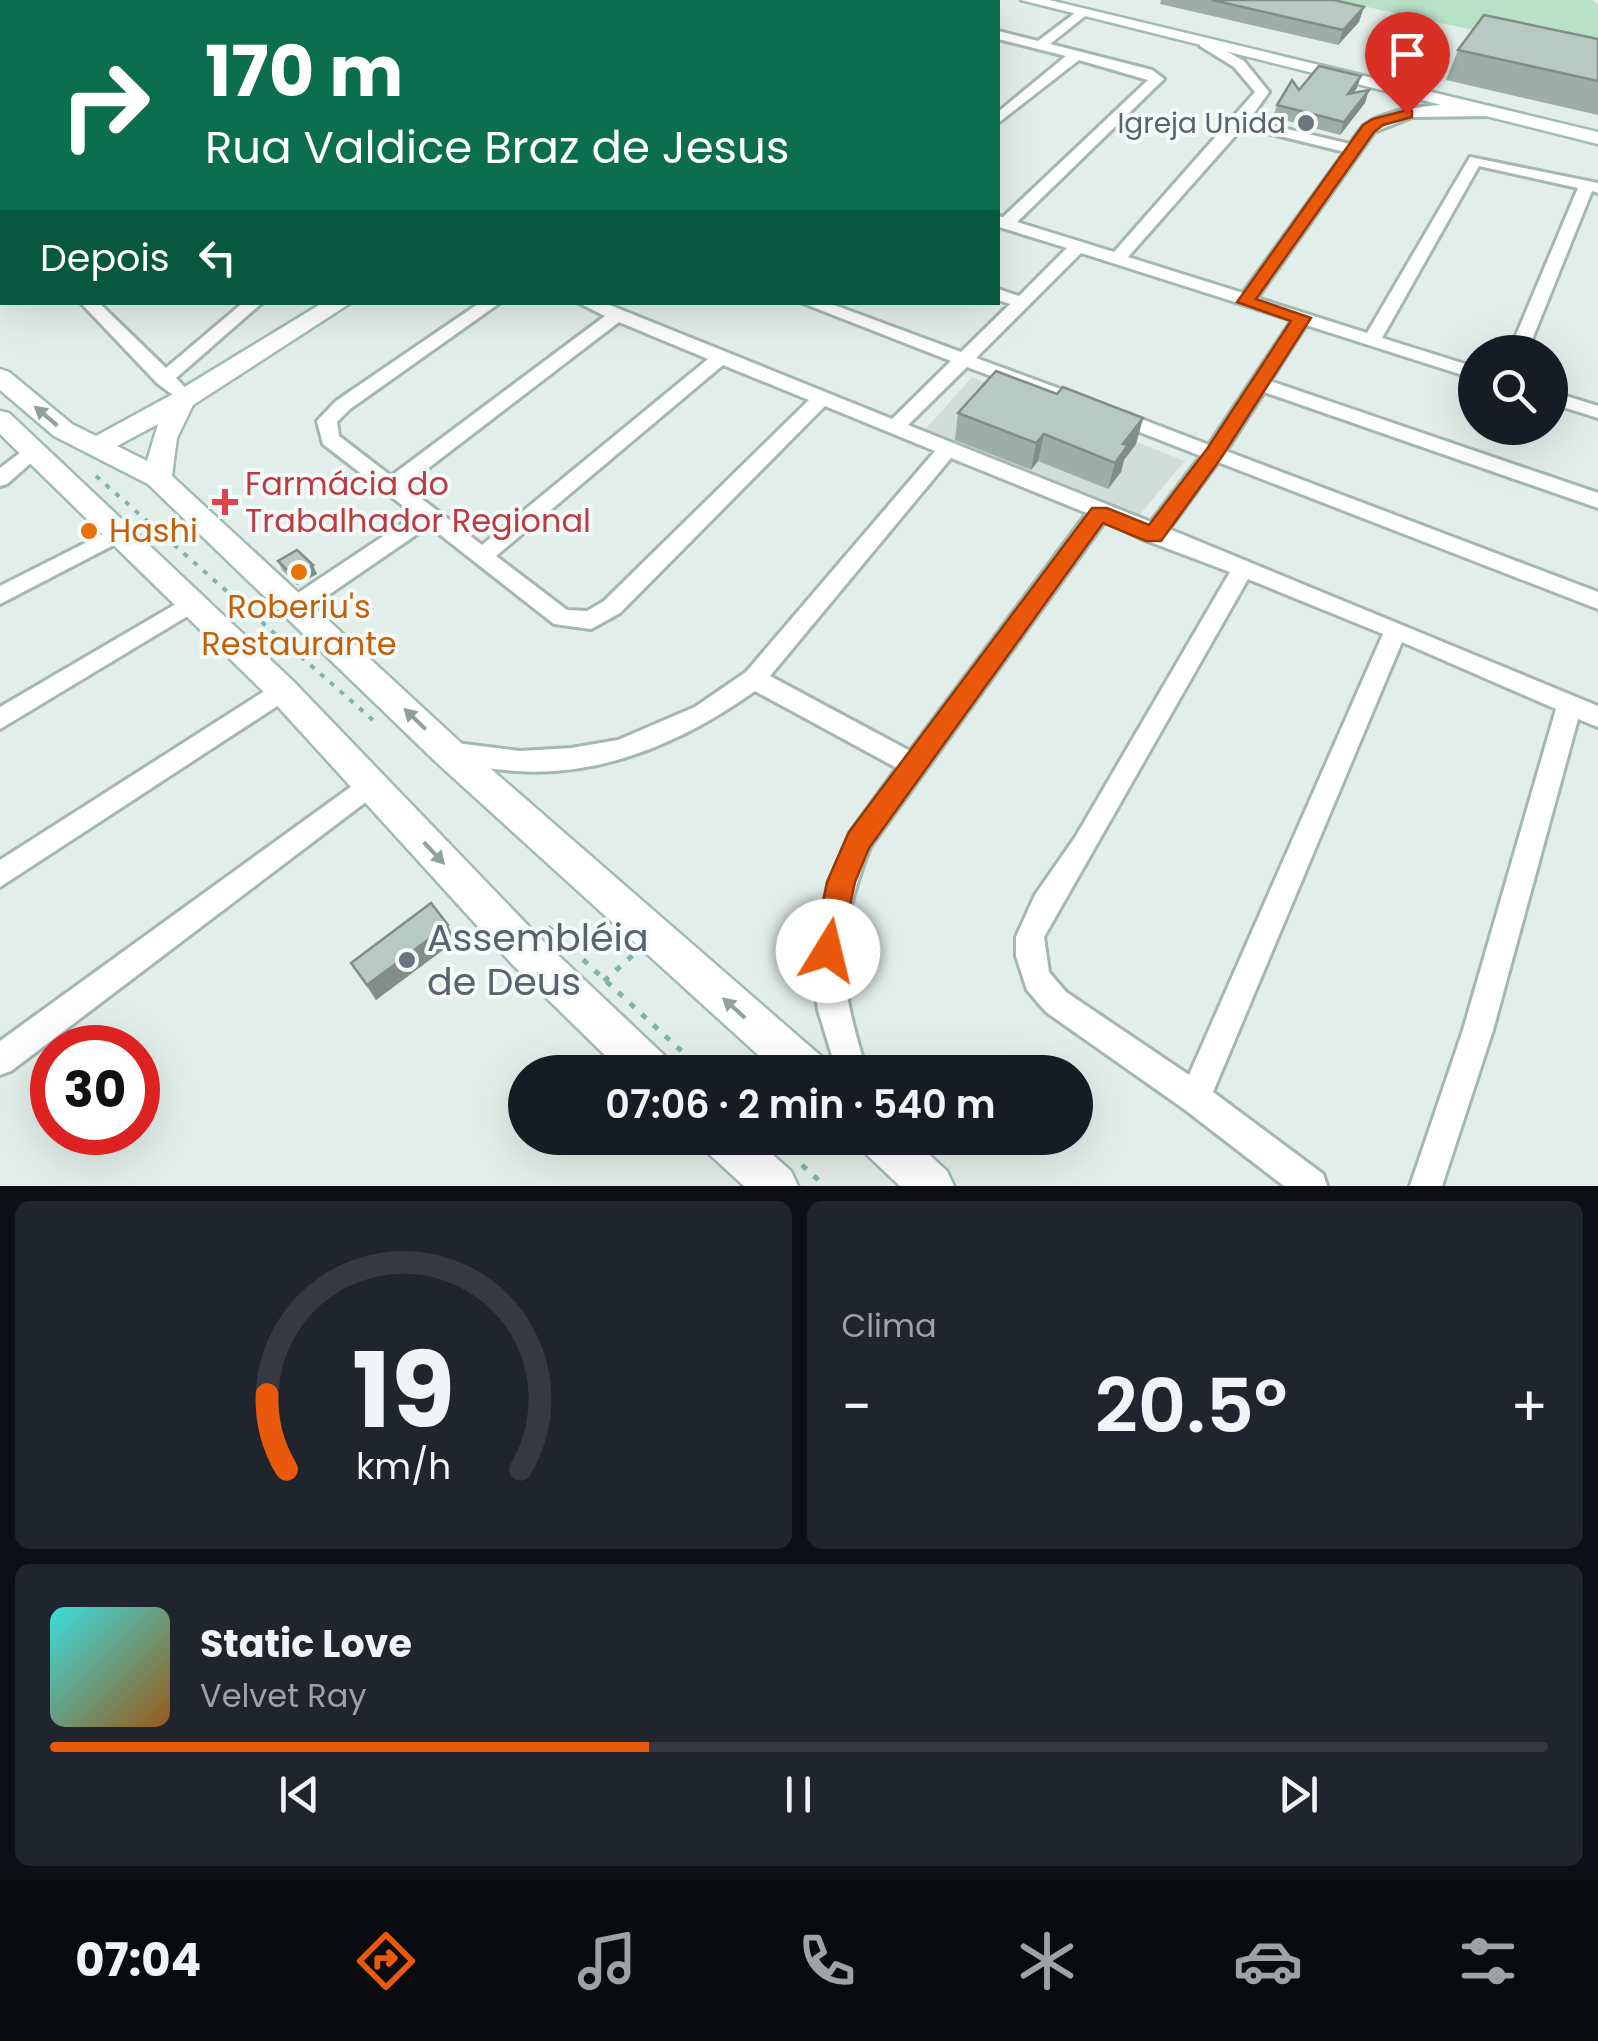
<!DOCTYPE html>
<html lang="pt">
<head>
<meta charset="utf-8">
<style>
  :root { --surface:#171b24; --page:#20242c; --text:#f1f3f6; --muted:#9ea1a6; --line:#363941; --accent:#ea580c }
  body { margin:0; font-family:Poppins,sans-serif; background:var(--page); color:var(--text); height:100vh; display:flex; flex-direction:column; font-size:38px; white-space:nowrap }
  * { box-sizing:border-box; margin:0 }
  p { font-size:32px; color:var(--muted) }
  .icon { flex:none; width:55px; height:55px; fill:none; stroke:currentColor; stroke-width:2; stroke-linecap:round; stroke-linejoin:round }
  .map { position:relative; height:1186px; overflow:hidden }
  .sheet { display:flex; flex-direction:column; gap:15px; padding:15px; background:#0d0f14; flex:1 }
  .sheet>* { flex:none }
  .hud { position:absolute; left:0px; top:0px; width:1000px; height:305px; box-shadow:0 10px 40px #0002; background:#0b6e4f; color:#fff; overflow:hidden }
  .fabs { position:absolute; left:1458px; top:335px; display:grid; gap:20px }
  .fabs a { display:grid; place-items:center; width:110px; height:110px; border-radius:50%; background:var(--surface); box-shadow:0 10px 40px #0002; font-size:50px }
  .speed { position:absolute; left:30px; top:1025px; display:flex; gap:20px; font-size:50px; font-weight:700; text-align:center }
  .speed>* { display:grid; place-content:center; width:130px; height:130px; border-radius:50%; background:var(--surface); box-shadow:0 10px 40px #0002; line-height:1 }
  .speed .limit { border:15px solid #d22; background:#fff; color:#111 }
  .pin { position:absolute; display:grid; place-items:center; width:85px; height:85px; color:#fff; margin:-102px -42px; border-radius:50% 50% 50% 0; rotate:-45deg; box-shadow:0 0 10px #0007 }
  .pin .icon { rotate:45deg }
  .me { position:absolute; width:110px; margin:-55px; rotate:9deg; stroke-linejoin:round; filter:drop-shadow(0 0 8px #0008) }
  .turn { display:flex; align-items:center; gap:35px; height:210px; padding:0 40px; font-size:45px }
  .turn .icon { width:130px; height:130px; stroke-width:2.5 }
  .turn b { display:block; font-size:70px; line-height:85px }
  .then { display:flex; align-items:center; height:95px; padding:0 40px; background:#0003; gap:20px; font-size:38px }
  .big { font-size:75px; font-weight:600; line-height:1.1 }
  .sheet .card { flex:1; display:flex; flex-direction:column; justify-content:center; gap:15px; min-width:0; padding:0 35px; border-radius:15px; background:var(--page) }
  .sheet .dial { align-items:center; gap:0 }
  .dial svg { height:260px; overflow:visible; fill:none; stroke:var(--line); stroke-width:7; stroke-linecap:round; text-anchor:middle }
  .dial text { fill:var(--text); stroke:none }
  .song { display:flex; align-items:center; gap:30px }
  .cover { width:120px; height:120px; border-radius:15px; background:linear-gradient(135deg,hsl(180 70% 55%),hsl(30 70% 35%)) }
  .played { height:10px; border-radius:5px; background:linear-gradient(90deg,var(--accent) 40%,var(--line) 40%) }
  .keys { display:flex; justify-content:space-around; direction:ltr }
  .heat { display:flex; justify-content:space-between; align-items:center; font-size:55px; direction:ltr }
  .sheet .tiles { flex:1; display:grid; gap:15px; grid-template-columns:1fr 1fr }
  .card:last-child { grid-column:span 2 }
  .trip { position:absolute; left:508px; top:1055px; width:585px; height:100px; border-radius:50px; background:var(--surface); box-shadow:0 10px 40px #0002; font-weight:600; line-height:100px; text-align:center }
  .menu { display:flex; height:160px; justify-content:space-around; align-items:center; background:#090b0e; color:var(--muted) }
  .menu .icon { width:70px; height:70px }
  .menu .on { color:var(--accent) }
  .menu b { font-size:45px; color:var(--text) }
  .map>svg:first-child { display:block }
  .built { fill:#d0ded9 }
  .green { fill:#b9e1c6 }
  .lines { fill:none; stroke-linecap:round; stroke-linejoin:round }
  .street-casing { stroke:#a4b7b1; stroke-width:6 }
  .secondary-casing { stroke:#9fbbb3; stroke-width:5 }
  .path-far1 { stroke:#7fb5a7; stroke-width:4; stroke-dasharray:5 8; stroke-linecap:butt }
  .path { stroke:#7fb5a7; stroke-width:5; stroke-dasharray:6 10; stroke-linecap:butt }
  .street { fill:#fff; fill-rule:evenodd }
  .secondary { fill:#fff; fill-rule:evenodd }
  .wall { fill:#9dada8 }
  .shaded-wall { fill:#808d88 }
  .building { fill:#b7c9c3; stroke:#808d88; stroke-width:2.5 }
  .oneway { fill:#90a09c }
  .route { fill:#ea580c; stroke:#983908; stroke-width:2.5 }
  .worship-dot { fill:#6b7280; stroke:#f3faf7; stroke-width:4 }
  .health-dot { fill:#e0444e; stroke:#f3faf7; stroke-width:4 }
  .food-dot { fill:#e8710a; stroke:#f3faf7; stroke-width:4 }
  .labels { text-anchor:middle; stroke-width:8; stroke-linejoin:round; paint-order:stroke }
  .far-worship-label { font-size:28px; fill:#5b616d; stroke:#f3faf7; text-anchor:end }
  .health-label { font-size:32px; fill:#be3a42; stroke:#f3faf7; text-anchor:start }
  .food-label { font-size:32px; fill:#c56008; stroke:#f3faf7; text-anchor:start }
  .near-worship-label { font-size:38px; fill:#5b616d; stroke:#f3faf7; text-anchor:start }
</style>
</head>
<body>
<div class="map">
<svg width="1598" height="1186" viewBox="0 0 1598 1186">
  <rect width="100%" height="100%" fill="#e2eee9"/>
  <polygon class="built" points="972,377 1185,461 1135,520 921,434"/>
  <polygon class="green" points="1335,0 1592,0 1598,4 1598,57"/>
  <g class="lines">
    <defs>
      <g id="street">
        <polygon points="0,0 6,0 8,2 0,6"/>
        <polygon points="111,0 126,0 127,2 113,2"/>
        <polygon points="378,0 406,0 407,2 380,2"/>
        <polygon points="719,0 740,0 741,2 721,2"/>
        <path d="M1079,10L1089,13L1050,44L1152,70L1164,79L1017,222L1114,252L1255,92L1234,67L1200,46V40L1205,39L1244,61L1269,92L1249,120L1350,144C1355,138 1359,130 1365,125C1388,106 1474,97 1498,112L1491,116L1412,117L1374,132L1257,298L1367,333L1470,157L1598,183V193L1592,191L1527,352H1509L1578,188L1479,166L1382,338L1475,367V379L1306,325L1270,381L1598,493V508L1264,392L1226,451L1598,592V609L1218,462L1169,529L1598,706V727L1578,719L1493,1030L1442,1186H1410L1463,1030L1556,709L1402,642L1213,1092L1323,1174L1327,1186H1284L1184,1109L1046,1012L1027,990L1016,956V937L1035,895L1076,836L1230,572L1145,540L1105,521L870,847C834,940 838,980 867,1072H837L818,1010L814,983L816,930L833,873L850,833L897,768L755,691C686,740 604,777 517,771C494,770 471,765 448,762L439,759L435,752L439,745L448,742L520,751L571,748L618,740L695,707L746,672L935,451L825,406L620,613L591,629L554,624L429,526L305,611L297,613L286,605L289,599L415,515L323,444L317,421L336,401L481,302H501L350,409L337,422L339,436L391,476L605,316L577,302H602L892,419L951,361L800,302H826L961,352L1010,304L998,300V289L1019,296L1067,248L999,227L998,216L1003,217L1148,80L1079,60L998,123V112L1066,56L998,39V31L1038,41ZM1243,127L1345,152L1243,293L1128,257ZM1081,253L1292,320L1209,445L1123,412H1109L1106,416L1109,420L1201,456L1151,522L908,425L967,367L1079,409H1093L1096,405L1093,401L976,358ZM619,322L708,359L482,545L405,486ZM723,365L809,400L604,601L587,611L567,610L496,556ZM951,458L1087,513L910,751L770,676ZM1248,579L1383,634L1189,1075L1066,992L1049,972L1044,937Z"/>
        <polygon points="2,231 2,241 0,242 0,232"/>
        <polygon points="80,302 98,302 166,368 244,302 263,302 176,378 195,398 185,404 157,383"/>
        <polygon points="1550,391 1598,406 1598,418 1550,403"/>
        <polygon points="33,443 43,450 40,455 7,484 0,486 0,468"/>
        <polygon points="121,525 129,527 132,532 129,537 0,604 0,586"/>
        <polygon points="193,594 204,602 201,608 0,729 0,707"/>
        <polygon points="282,680 291,683 294,690 291,697 0,887 0,860"/>
        <polygon points="370,773 379,776 383,784 379,792 11,1071 0,1075 0,1041"/>
      </g>
      <g id="secondary">
        <polygon points="1021,0 1049,0 1598,132 1598,144"/>
        <path d="M324,302H352L193,405L177,438L172,476L460,742L822,1057L827,1072H777L436,762L148,484L54,436L0,390V369L9,372L72,424L96,436L173,394ZM158,424L147,461L117,446Z"/>
        <polygon points="0,411 9,413 293,681 541,939 666,1057 671,1072 622,1072 513,965 271,699 0,434"/>
        <polygon points="702,1138 754,1138 791,1171 798,1186 744,1186 708,1153"/>
        <polygon points="859,1138 911,1138 947,1171 954,1186 900,1186 865,1153"/>
      </g>
    </defs>
    <use href="#street" class="street-casing"/>
    <use href="#secondary" class="secondary-casing"/>
    <polyline class="path-far1" points="96,476 374,721"/>
    <g class="path">
      <polyline points="548,927 704,1072"/>
      <polyline points="604,981 634,954"/>
      <polyline points="841,1138 850,1146"/>
      <polyline points="802,1165 825,1186"/>
    </g>
    <use href="#street" class="street"/>
    <use href="#secondary" class="secondary"/>
  </g>
  <g class="wall">
    <polygon points="1161,0 1334,0 1359,22 1338,45 1160,4"/>
    <polygon points="1598,39 1598,115 1446,80 1458,50"/>
    <polygon points="1357,88 1353,93 1365,103 1340,135 1273,117 1277,105 1299,90"/>
    <polygon points="1057,394 1143,418 1136,444 1124,460 1121,472 1108,489 1038,461 1031,470 955,440 958,413"/>
    <polygon points="278,561 317,574 297,585 282,570"/>
    <polygon points="455,941 376,1000 351,963"/>
  </g>
  <g class="shaded-wall">
    <polygon points="1364,7 1359,22 1338,45 1343,30"/>
    <polygon points="1361,76 1357,88 1343,106 1348,94"/>
    <polygon points="1369,90 1365,103 1340,135 1344,122"/>
    <polygon points="1143,418 1136,444 1124,460 1121,472 1108,489 1115,463 1123,444"/>
    <polygon points="1044,434 1038,461 1031,470 1036,443"/>
    <polygon points="313,565 317,574 297,585 293,576"/>
    <polygon points="448,925 455,941 376,1000 367,985"/>
  </g>
  <g class="building">
    <polygon points="1212,0 1334,0 1364,7 1343,30"/>
    <polygon points="1484,15 1598,39 1598,81 1458,50"/>
    <polygon points="1319,66 1361,76 1348,94 1369,90 1344,122 1277,105 1292,80 1299,90"/>
    <polygon points="996,371 1057,394 1063,387 1143,418 1123,444 1128,445 1115,463 1044,434 1036,443 958,413"/>
    <polygon points="297,550 313,565 293,576 278,561"/>
    <polygon points="431,903 448,925 367,985 351,963"/>
  </g>
  <defs><path id="oneway-solid" d="M-6-.8H1V-3.2L6.5 0L1 3.2V.8H-6Z" transform="scale(2.5)"/></defs>
  <g class="oneway">
    <use href="#oneway-solid" transform="translate(46 416) rotate(-140)"/>
    <use href="#oneway-solid" transform="translate(415 719) rotate(-136)"/>
    <use href="#oneway-solid" transform="translate(434 853) rotate(47)"/>
    <use href="#oneway-solid" transform="translate(734 1008) rotate(-138)"/>
  </g>
  <polygon class="route" points="1407,110 1412,111 1412,117 1383,125 1374,132 1256,299 1311,318 1221,458 1161,541 1146,541 1103,523 869,848 855,882 838,961 828,965 818,961 813,951 827,882 849,832 1092,508 1107,508 1149,525 1207,449 1291,321 1237,302 1363,125 1373,119"/>
  <g class="worship-dot">
    <circle cx="1306" cy="123" r="10"/>
    <circle cx="407" cy="960" r="10"/>
  </g>
  <path class="health-dot" d="M220 487h10v10h10v10h-10v10h-10v-10h-10v-10h10z"/>
  <g class="food-dot">
    <circle cx="89" cy="531" r="10"/>
    <circle cx="299" cy="572" r="10"/>
  </g>
  <g class="labels">
    <g class="far-worship-label">
      <text x="1286" y="133">Igreja Unida</text>
    </g>
    <g class="health-label">
      <text x="245" y="495">Farmácia do<tspan x="245" dy="37">Trabalhador Regional</tspan></text>
    </g>
    <g class="food-label">
      <text x="109" y="542">Hashi</text>
      <text x="299" y="618" text-anchor="middle">Roberiu's<tspan x="299" dy="37">Restaurante</tspan></text>
    </g>
    <g class="near-worship-label">
      <text x="427" y="951">Assembléia<tspan x="427" dy="44">de Deus</tspan></text>
    </g>
  </g>
</svg>
<div class="fabs">
<a><svg class="icon" aria-label="search" viewBox="0 0 24 24"><circle cx="10" cy="10" r="6"/><path d="M15 15l6 6"/></svg></a>
</div>
<div class="speed"><div class="limit">30</div></div>
<div class="pin" style="left:1407px;top:114px;background:#d93025"><svg class="icon" aria-label="arrive" viewBox="0 0 24 24"><path d="M6 21V4h12l-3 4 3 4H6"/></svg></div>
<svg class="me" style="left:828px;top:951px" viewBox="-20 -20 40 40"><circle r="19" fill="#fff"/><path d="M0-13L10 11 0 6-10 11z" fill="#ea580c"/></svg>
<div class="trip">07:06 · 2 min · 540 m</div>
<div class="hud">
<div class="turn"><svg class="icon" aria-label="right" viewBox="0 0 24 24"><path d="M7 20v-9h11M14 6l5 5-5 5"/></svg><div><b>170 m</b>Rua Valdice Braz de Jesus</div></div>
<div class="then">Depois<svg class="icon" aria-label="left" viewBox="0 0 24 24"><path d="M17 20v-9H6M10 6l-5 5 5 5"/></svg></div>
</div>
</div>
<section class="sheet">
<div class="tiles">
<div class="card dial"><svg viewBox="0 0 100 80">
<path d="M14 69A42 42 0 1 1 86 69"/>
<path d="M14 69A42 42 0 0 1 8 46" stroke="#ea580c"/>
<text x="50" y="56" font-size="32" font-weight="700">19</text>
<text x="50" y="72" font-size="11">km/h</text>
</svg></div>
<div class="card"><p>Clima</p>
<div class="heat"><a>−</a><b class="big">20.5°</b><a>+</a></div>
</div>
<div class="card">
<div class="song"><i class="cover"></i><div><b>Static Love</b><p>Velvet Ray</p></div></div>
<div class="played"></div>
<div class="keys"><svg class="icon" aria-label="previous" viewBox="0 0 24 24"><path d="M18 5L8 12l10 7zM5 5v14"/></svg><svg class="icon" aria-label="pause" viewBox="0 0 24 24"><path d="M8 5v14M16 5v14"/></svg><svg class="icon" aria-label="next" viewBox="0 0 24 24"><path d="M6 5l10 7-10 7zM19 5v14"/></svg></div>
</div>
</div>
</section>
<nav class="menu">
<b>07:04</b>
<svg class="icon on" aria-label="directions" viewBox="0 0 24 24"><path d="M12 3l9 9-9 9-9-9zM9 14v-3h6M13 9l2 2-2 2"/></svg>
<svg class="icon" aria-label="music" viewBox="0 0 24 24"><path d="M9 18V5l10-2v13"/><circle cx="6" cy="18" r="3"/><circle cx="16" cy="16" r="3"/></svg>
<svg class="icon" aria-label="phone" viewBox="0 0 24 24"><path d="M5 4h4l2 5-3 2q2 4 5 5l2-3 5 2v4C11 20 4 13 5 4z"/></svg>
<svg class="icon" aria-label="climate" viewBox="0 0 24 24"><path d="M12 3v18M4 7l16 10M4 17L20 7"/></svg>
<svg class="icon" aria-label="car" viewBox="0 0 24 24"><path d="M5 17H2v-5l4-1 3-4h7l3 4 3 1v5h-3M9 17h6M6 11h13"/><circle cx="7" cy="17" r="2"/><circle cx="17" cy="17" r="2"/></svg>
<svg class="icon" aria-label="filters" viewBox="0 0 24 24"><path d="M4 7h16M4 17h16"/><circle cx="9" cy="7" r="2"/><circle cx="15" cy="17" r="2"/></svg>
</nav>
</body>
</html>
